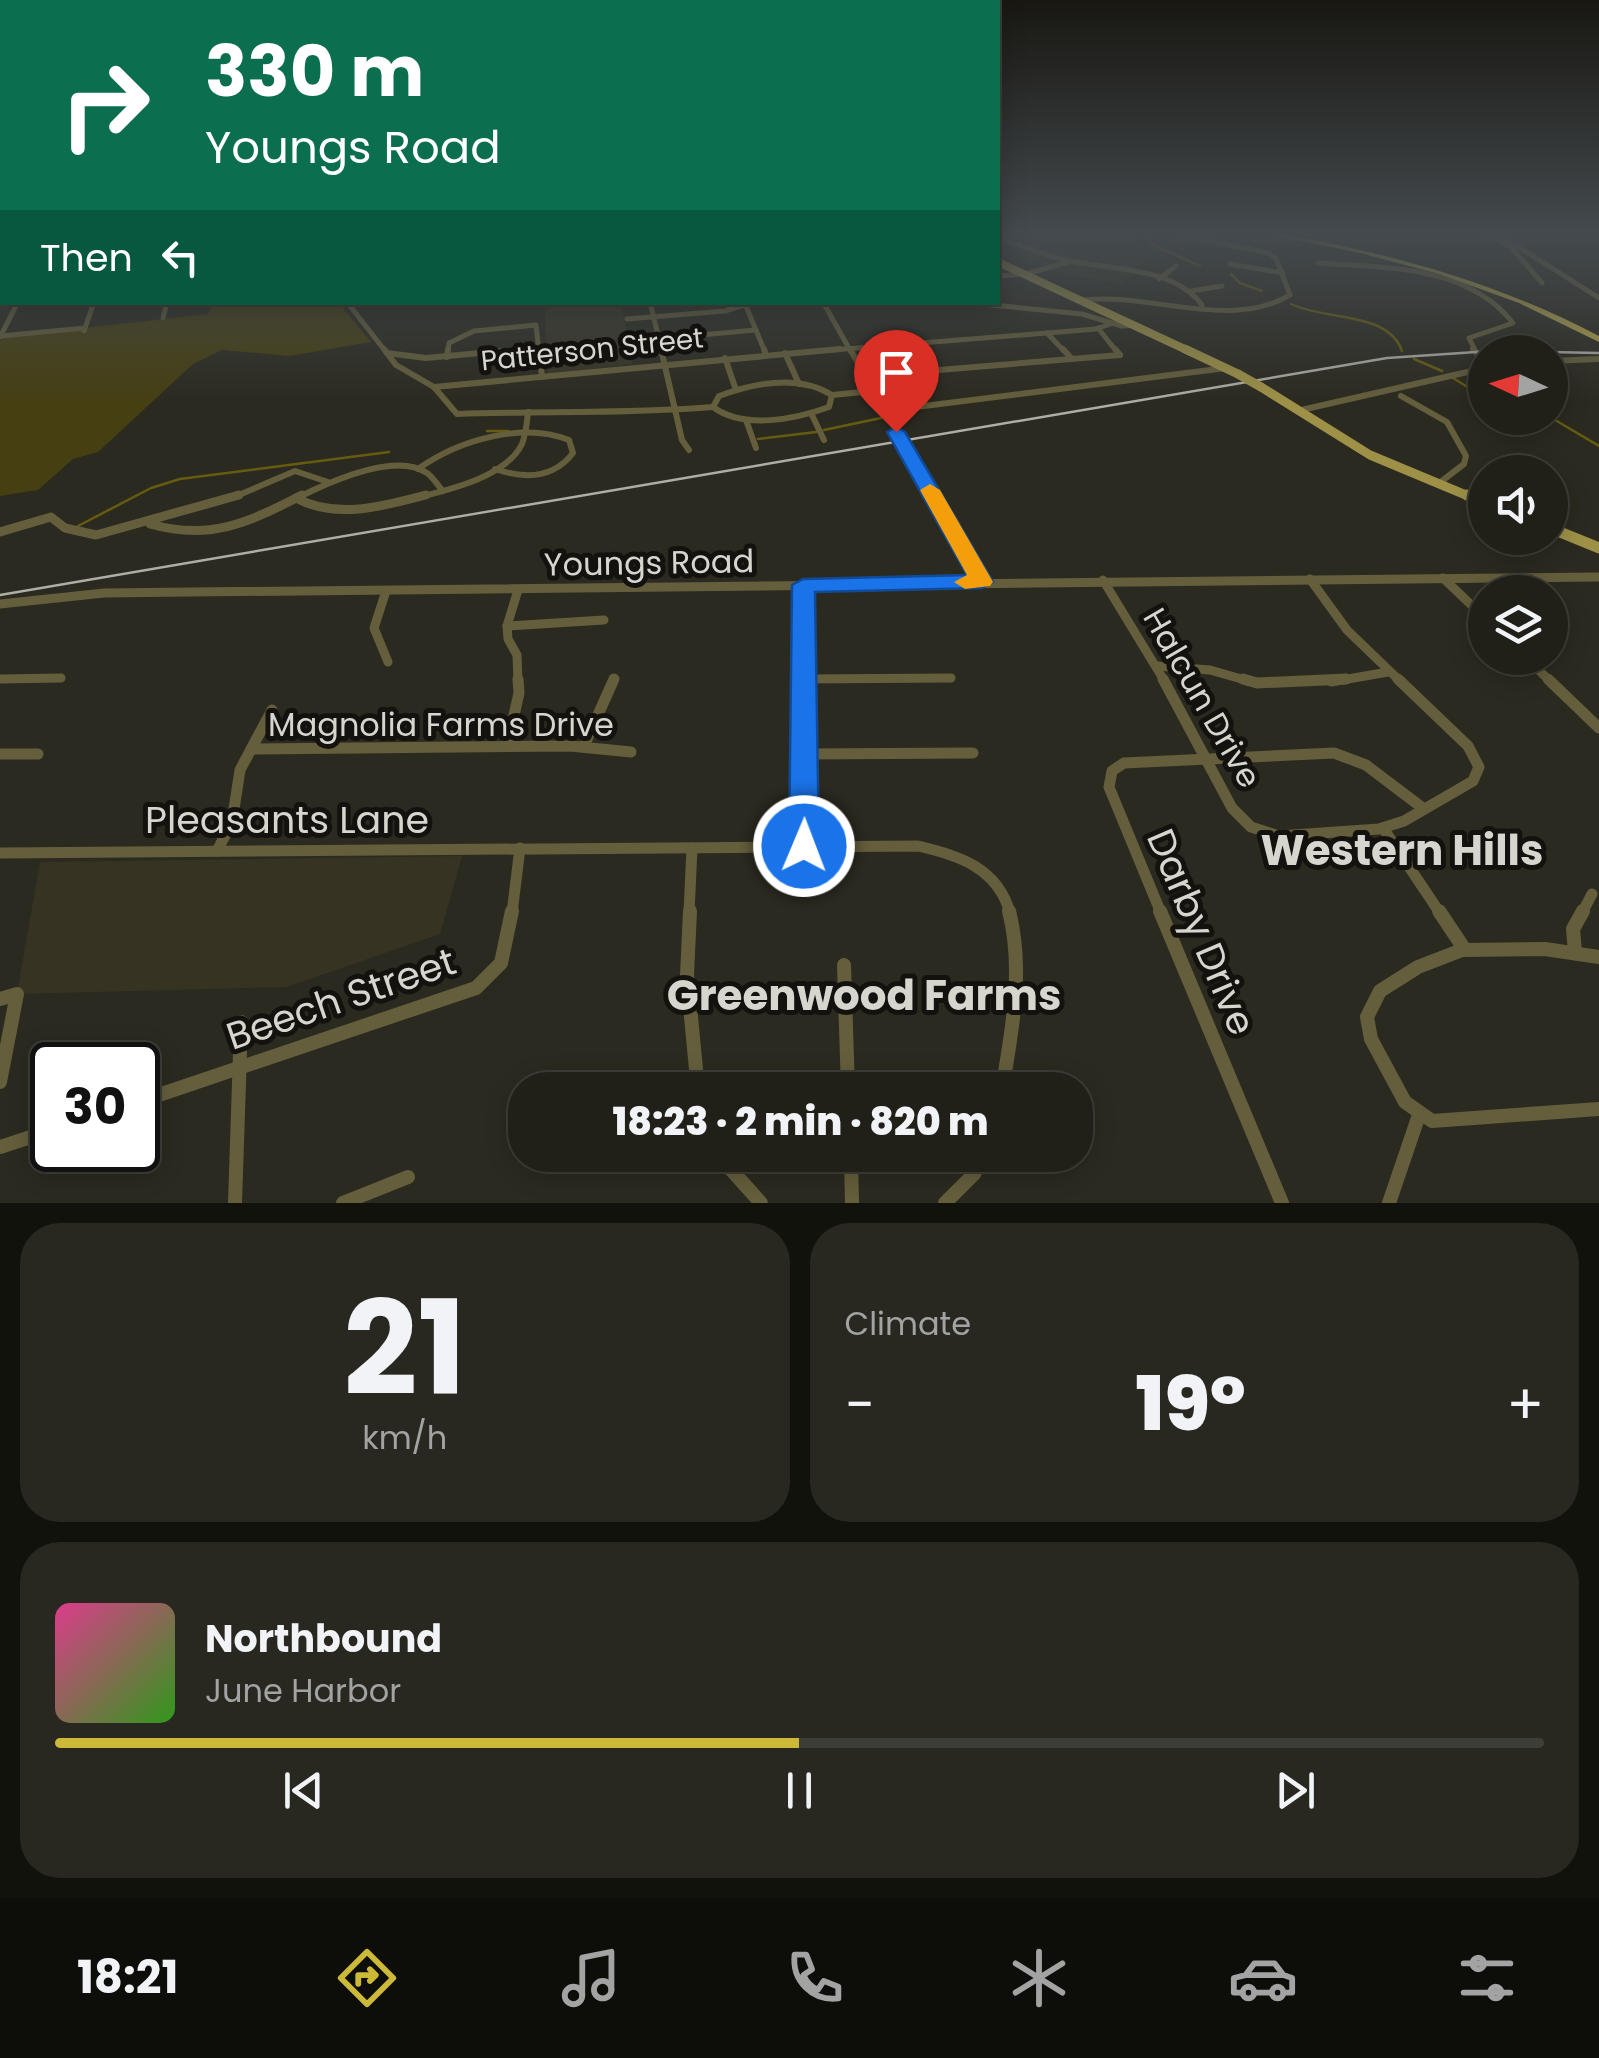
<!DOCTYPE html>
<html lang="en">
<head>
<meta charset="utf-8">
<style>
  :root { --surface:#202018; --page:#282821; --text:#f1f3f6; --muted:#a2a3a2; --line:#3d3e37; --accent:#cdb938 }
  body { margin:0; font-family:Poppins,sans-serif; background:var(--page); color:var(--text); height:100vh; display:flex; flex-direction:column; font-size:38px; white-space:nowrap }
  * { box-sizing:border-box; margin:0 }
  p { font-size:32px; color:var(--muted) }
  .icon { flex:none; width:55px; height:55px; fill:none; stroke:currentColor; stroke-width:2; stroke-linecap:round; stroke-linejoin:round }
  .map { position:relative; height:1203px; overflow:hidden }
  .panel { display:flex; flex-direction:column; gap:20px; padding:20px; background:#12120d; flex:1 }
  .panel>* { flex:none }
  .top-card { position:absolute; left:0px; top:0px; width:1000px; height:305px; box-shadow:0 5px 25px #0003,0 0 0 2px var(--line); background:#0b6e4f; color:#fff; overflow:hidden }
  .needle { width:65px; rotate:274deg }
  .tools { position:absolute; left:1468px; top:335px; display:grid; gap:20px }
  .tools a { display:grid; place-items:center; width:100px; height:100px; border-radius:50%; background:var(--surface); box-shadow:0 5px 25px #0003,0 0 0 2px var(--line); font-size:50px }
  .speed { position:absolute; left:30px; top:1042px; display:flex; gap:20px; font-size:50px; font-weight:700; text-align:center }
  .speed>* { display:grid; place-content:center; width:130px; height:130px; border-radius:50%; background:var(--surface); box-shadow:0 5px 25px #0003,0 0 0 2px var(--line); line-height:1 }
  .speed .limit { border:5px solid #111; border-radius:15px; background:#fff; color:#111 }
  .pin { position:absolute; display:grid; place-items:center; width:85px; height:85px; color:#fff; margin:-102px -42px; border-radius:50% 50% 50% 0; rotate:-45deg; box-shadow:0 0 10px #0007 }
  .pin .icon { rotate:45deg }
  .me { position:absolute; width:110px; margin:-55px; rotate:1deg; stroke-linejoin:round; filter:drop-shadow(0 0 8px #0008) }
  .turn { display:flex; align-items:center; gap:35px; height:210px; padding:0 40px; font-size:45px }
  .turn .icon { width:130px; height:130px; stroke-width:2.5 }
  .turn b { display:block; font-size:70px; line-height:85px }
  .then { display:flex; align-items:center; height:95px; padding:0 40px; background:#0003; gap:20px; font-size:38px }
  .big { font-size:75px; font-weight:800; line-height:1.1 }
  .panel .tile { flex:1; display:flex; flex-direction:column; justify-content:center; gap:15px; min-width:0; padding:0 35px; border-radius:40px; background:var(--page) }
  .panel .dial { align-items:center; gap:0 }
  .dial b { font-size:130px; line-height:1 }
  .song { display:flex; align-items:center; gap:30px }
  .cover { width:120px; height:120px; border-radius:15px; background:linear-gradient(135deg,hsl(330 70% 55%),hsl(110 70% 35%)) }
  .played { height:10px; border-radius:5px; background:linear-gradient(90deg,var(--accent) 50%,var(--line) 50%) }
  .keys { display:flex; justify-content:space-around; direction:ltr }
  .heat { display:flex; justify-content:space-between; align-items:center; font-size:55px; direction:ltr }
  .panel .tiles { flex:1; display:grid; gap:20px; grid-template-columns:1fr 1fr }
  .tile:last-child { grid-column:span 2 }
  .trip { position:absolute; left:508px; top:1072px; width:585px; height:100px; border-radius:40px; background:var(--surface); box-shadow:0 5px 25px #0003,0 0 0 2px var(--line); font-weight:800; line-height:100px; text-align:center }
  .tab-bar { display:flex; height:160px; justify-content:space-around; align-items:center; background:#0d0d0a; color:var(--muted) }
  .tab-bar .icon { width:70px; height:70px }
  .tab-bar .current { color:var(--accent) }
  .tab-bar b { font-size:45px; color:var(--text) }
  .map>svg:first-child { display:block }
  .built { fill:#363323 }
  .green { fill:#463f12 }
  .lines { fill:none; stroke-linecap:round; stroke-linejoin:round }
  .stream { stroke:#675b10; stroke-width:2.5 }
  .minor-far4 { stroke:#645e3c; stroke-width:5 }
  .minor-far3 { stroke:#645e3c; stroke-width:6 }
  .minor-far2 { stroke:#645e3c; stroke-width:9 }
  .minor-far1 { stroke:#645e3c; stroke-width:11 }
  .minor { stroke:#645e3c; stroke-width:14 }
  .major-far2 { stroke:#9e9147; stroke-width:8 }
  .major-far1 { stroke:#9e9147; stroke-width:9 }
  .major { stroke:#9e9147; stroke-width:11 }
  .highway { fill:#b4a54a; fill-rule:evenodd }
  .rail { stroke:#aeada6; stroke-width:2.5 }
  .major-bridge { stroke:#9e9147; stroke-width:9 }
  .route { fill:#1a73e8; stroke:#114b97; stroke-width:2.5 }
  .slow { fill:#f59e0b }
  .labels { text-anchor:middle; stroke-width:10; stroke-linejoin:round; paint-order:stroke }
  .far-street-label { font-size:28px; fill:#d6d6cf; stroke:#13120e }
  .street-label { font-size:32px; fill:#d6d6cf; stroke:#13120e }
  .near-street-label { font-size:38px; fill:#d6d6cf; stroke:#13120e }
  .near-neighbourhood-label { font-size:42px; font-weight:bold; fill:#d6d6cf; stroke:#13120e }
</style>
</head>
<body>
<div class="map">
<svg width="1599" height="1203" viewBox="0 0 1599 1203">
  <rect width="100%" height="100%" fill="#2b2a20"/>
  <g class="built">
    <polygon points="1041,235 1128,235 1154,253 1122,284 1065,274 1001,251"/>
    <polygon points="560,303 621,303 633,364 547,375 545,310"/>
    <polygon points="462,856 440,934 287,987 17,994 40,862"/>
  </g>
  <polygon class="green" points="338,302 371,342 289,356 222,350 193,364 98,452 73,459 38,490 0,496 0,342 3,337 208,314 214,303"/>
  <g class="lines">
    <g class="stream">
      <polyline points="1148,235 1151,244 1200,266"/>
      <polyline points="1231,274 1240,283 1262,291"/>
      <path d="M1291,304C1326,321 1388,311 1402,351"/>
      <polyline points="1414,359 1442,371"/>
      <polyline points="1453,378 1485,398"/>
      <polyline points="1550,417 1599,446"/>
      <polyline points="824,430 881,418"/>
      <polyline points="487,431 508,431"/>
      <polyline points="758,439 816,432"/>
      <polyline points="78,526 151,488 180,479 389,452"/>
    </g>
    <g class="minor-far4">
      <polyline points="1488,235 1511,247 1542,283"/>
      <polyline points="1500,235 1599,298"/>
      <path d="M998,238C1020,244 1042,255 1065,260C1109,270 1173,266 1202,305"/>
      <path d="M1318,263C1385,268 1468,265 1513,323L1469,338L1476,352"/>
      <polyline points="1230,264 1283,273"/>
      <polyline points="998,276 1026,274 1068,262"/>
      <polyline points="1159,279 1176,266"/>
      <polyline points="1191,291 1222,286"/>
      <path d="M1084,300C1149,292 1230,331 1290,295L1276,258L1269,253L1179,235"/>
      <polyline points="347,302 386,352"/>
      <polyline points="650,302 662,352"/>
      <polyline points="823,302 851,352"/>
      <polyline points="962,302 1082,314 1122,326 1136,325"/>
      <polyline points="746,306 765,352"/>
      <polyline points="163,318 167,302"/>
      <polyline points="627,319 725,311 753,302"/>
      <polyline points="1098,328 1117,352"/>
      <polyline points="84,331 94,302"/>
      <polyline points="1047,333 1065,352"/>
      <polyline points="0,336 85,328"/>
      <polyline points="0,337 18,302"/>
      <polyline points="634,341 756,330"/>
      <polyline points="448,352 449,343 474,331 536,325 539,352"/>
      <polyline points="496,352 540,348"/>
      <polyline points="808,352 1096,329 1113,323"/>
    </g>
    <g class="minor-far3">
      <path d="M384,349L396,365L434,387L457,414C543,411 628,414 713,407"/>
      <polyline points="539,349 542,377"/>
      <polyline points="661,349 682,440 689,450"/>
      <polyline points="764,349 766,355"/>
      <polyline points="850,349 935,498"/>
      <polyline points="1063,349 1072,359"/>
      <polyline points="1115,349 1120,355"/>
      <polyline points="1473,349 1485,361"/>
      <polyline points="387,353 426,358 524,349"/>
      <polyline points="785,353 799,384"/>
      <polyline points="447,357 448,349"/>
      <polyline points="725,358 736,390"/>
      <polyline points="1550,361 1599,359"/>
      <polyline points="865,376 1120,355"/>
      <polyline points="434,387 840,349"/>
      <polyline points="832,395 873,391"/>
      <polyline points="1401,396 1447,422 1466,456 1464,464 1438,484"/>
      <path d="M713,407C744,430 796,419 829,407L832,395"/>
      <path d="M713,407L719,396C754,383 798,374 832,395"/>
      <polyline points="884,411 1226,368"/>
      <polyline points="1297,411 1485,368"/>
      <polyline points="811,413 824,440"/>
      <polyline points="746,420 756,448"/>
      <path d="M418,469C457,441 522,421 569,440L573,453C553,479 524,479 495,469"/>
      <polyline points="232,498 295,471 328,482"/>
      <path d="M297,498C327,483 395,451 427,473C433,477 438,486 443,491"/>
      <path d="M416,498C448,490 506,477 522,444C526,434 527,422 528,412"/>
    </g>
    <g class="minor-far2">
      <polyline points="933,495 982,581"/>
      <path d="M296,498C337,520 383,506 426,495"/>
      <path d="M150,524C210,541 248,523 302,495"/>
      <polyline points="0,532 51,517 65,528 96,535 239,495"/>
      <polyline points="1443,578 1485,618"/>
      <polyline points="1310,579 1347,630 1401,682"/>
      <polyline points="1103,580 1165,682"/>
      <polyline points="803,585 803,682"/>
      <polyline points="518,590 507,626 508,639 517,655 518,682"/>
      <polyline points="386,591 374,628 388,662"/>
      <polyline points="0,604 104,593 1599,577"/>
      <polyline points="507,626 604,620"/>
      <polyline points="1526,658 1551,682"/>
      <polyline points="1157,666 1210,670 1252,682"/>
      <polyline points="0,679 61,678"/>
      <polyline points="803,679 951,678"/>
      <polyline points="1331,682 1388,672"/>
    </g>
    <g class="minor-far1">
      <polyline points="803,679 804,847"/>
      <polyline points="1163,679 1232,808 1251,827 1279,836 1379,829 1404,821 1473,781 1479,767 1468,746 1398,679"/>
      <polyline points="1243,679 1257,683 1346,679"/>
      <polyline points="1548,679 1599,728"/>
      <polyline points="507,746 519,693 518,679"/>
      <polyline points="584,746 614,679"/>
      <polyline points="251,749 570,746 631,752"/>
      <polyline points="0,754 38,754"/>
      <polyline points="804,754 973,753"/>
      <polyline points="1383,828 1440,913"/>
      <polyline points="217,851 232,822 240,770 272,710"/>
      <path d="M0,853L918,846C958,855 998,868 1010,913"/>
      <polyline points="512,913 520,848"/>
      <polyline points="689,913 692,848"/>
      <polyline points="1161,913 1109,787 1112,771 1124,763 1334,753 1366,765 1424,809"/>
      <polyline points="1582,913 1592,894"/>
    </g>
    <g class="minor">
      <polyline points="690,911 687,975 698,1090"/>
      <polyline points="1160,911 1282,1203"/>
      <polyline points="1439,911 1465,950"/>
      <polyline points="1575,952 1573,929 1583,911"/>
      <polyline points="1599,957 1545,949 1462,950 1418,967 1380,991 1367,1017 1371,1039 1405,1102 1432,1121 1599,1109"/>
      <polyline points="844,965 848,1090"/>
      <polyline points="0,999 17,994 0,1082"/>
      <path d="M1002,1090C1012,1030 1024,970 1009,911"/>
      <polyline points="138,1102 476,988 501,963 512,911"/>
      <polyline points="0,1147 52,1130"/>
      <polyline points="718,1155 761,1203"/>
      <polyline points="851,1155 852,1203"/>
      <polyline points="235,1203 241,1022"/>
      <polyline points="343,1203 408,1177"/>
      <polyline points="945,1203 974,1174 984,1155"/>
      <polyline points="1389,1203 1419,1115"/>
    </g>
    <polyline class="major-far2" points="998,262 1191,352"/>
    <g class="major-far1">
      <polyline points="1185,349 1238,374"/>
      <polyline points="1261,387 1370,455 1473,498"/>
    </g>
    <g class="major">
      <polyline points="1467,495 1485,503"/>
      <polyline points="1550,528 1599,548"/>
    </g>
    <path class="highway" d="M1273,235H1285C1395,254 1500,284 1599,336V342L1519,303L1439,274L1360,253Z"/>
    <polyline class="rail" points="0,595 1387,358 1491,351 1599,353"/>
    <polyline class="major-bridge" points="1238,374 1261,387"/>
  </g>
  <linearGradient id="sky" x2="0" y2="1"><stop stop-color="#181712"/><stop offset="0.58" stop-color="#444a4e"/><stop offset="1" stop-color="#444a4e" stop-opacity="0"/></linearGradient>
  <rect width="1599" height="403" fill="url(#sky)"/>
  <polygon class="route" points="896,427 905,432 993,582 982,588 815,592 819,846 814,855 804,858 793,855 789,846 792,585 803,579 967,575 887,432"/>
  <polygon class="slow" points="930,484 940,490 993,582 990,586 965,589 954,582 967,575 920,490"/>
  <g class="labels">
    <g class="far-street-label">
      <text transform="translate(592 349) rotate(-6)" y="10">Patterson Street</text>
    </g>
    <g class="street-label">
      <text transform="translate(649 563) rotate(-1)" y="11">Youngs Road</text>
      <text transform="translate(1202 698) rotate(60)" y="11">Halcun Drive</text>
      <text x="441" y="736">Magnolia Farms Drive</text>
    </g>
    <g class="near-street-label">
      <text x="287" y="833">Pleasants Lane</text>
      <text transform="translate(1201 932) rotate(67)" y="13">Darby Drive</text>
      <text transform="translate(341 999) rotate(-19)" y="13">Beech Street</text>
    </g>
    <g class="near-neighbourhood-label">
      <text x="1402" y="865">Western Hills</text>
      <text x="864" y="1010">Greenwood Farms</text>
    </g>
  </g>
</svg>
<div class="tools">
<a><svg class="needle" viewBox="-14 -14 28 28"><path d="M0-13l5 13h-10z" fill="#e53935"/><path d="M0 13l5-13h-10z" fill="#a2a3a2"/></svg></a>
<a><svg class="icon" aria-label="sound" viewBox="0 0 24 24"><path d="M4 9h4l5-4v14l-5-4H4zM17 9q2 3 0 6"/></svg></a>
<a><svg class="icon" aria-label="layers" viewBox="0 0 24 24"><path d="M12 4l9 5-9 5-9-5zM3 14l9 5 9-5"/></svg></a>
</div>
<div class="speed"><div class="limit">30</div></div>
<div class="pin" style="left:896px;top:432px;background:#d93025"><svg class="icon" aria-label="arrive" viewBox="0 0 24 24"><path d="M6 21V4h12l-3 4 3 4H6"/></svg></div>
<svg class="me" style="left:804px;top:846px" viewBox="-20 -20 40 40"><circle r="17" fill="#1a73e8" stroke="#fff" stroke-width="3"/><path d="M0-11L8 9 0 5-8 9z" fill="#fff"/></svg>
<div class="trip">18:23 · 2 min · 820 m</div>
<div class="top-card">
<div class="turn"><svg class="icon" aria-label="right" viewBox="0 0 24 24"><path d="M7 20v-9h11M14 6l5 5-5 5"/></svg><div><b>330 m</b>Youngs Road</div></div>
<div class="then">Then<svg class="icon" aria-label="left" viewBox="0 0 24 24"><path d="M17 20v-9H6M10 6l-5 5 5 5"/></svg></div>
</div>
</div>
<section class="panel">
<div class="tiles">
<div class="tile dial"><b>21</b><p>km/h</p></div>
<div class="tile"><p>Climate</p>
<div class="heat"><a>−</a><b class="big">19°</b><a>+</a></div>
</div>
<div class="tile">
<div class="song"><i class="cover"></i><div><b>Northbound</b><p>June Harbor</p></div></div>
<div class="played"></div>
<div class="keys"><svg class="icon" aria-label="previous" viewBox="0 0 24 24"><path d="M18 5L8 12l10 7zM5 5v14"/></svg><svg class="icon" aria-label="pause" viewBox="0 0 24 24"><path d="M8 5v14M16 5v14"/></svg><svg class="icon" aria-label="next" viewBox="0 0 24 24"><path d="M6 5l10 7-10 7zM19 5v14"/></svg></div>
</div>
</div>
</section>
<nav class="tab-bar">
<b>18:21</b>
<svg class="icon current" aria-label="directions" viewBox="0 0 24 24"><path d="M12 3l9 9-9 9-9-9zM9 14v-3h6M13 9l2 2-2 2"/></svg>
<svg class="icon" aria-label="music" viewBox="0 0 24 24"><path d="M9 18V5l10-2v13"/><circle cx="6" cy="18" r="3"/><circle cx="16" cy="16" r="3"/></svg>
<svg class="icon" aria-label="phone" viewBox="0 0 24 24"><path d="M5 4h4l2 5-3 2q2 4 5 5l2-3 5 2v4C11 20 4 13 5 4z"/></svg>
<svg class="icon" aria-label="climate" viewBox="0 0 24 24"><path d="M12 3v18M4 7l16 10M4 17L20 7"/></svg>
<svg class="icon" aria-label="car" viewBox="0 0 24 24"><path d="M5 17H2v-5l4-1 3-4h7l3 4 3 1v5h-3M9 17h6M6 11h13"/><circle cx="7" cy="17" r="2"/><circle cx="17" cy="17" r="2"/></svg>
<svg class="icon" aria-label="filters" viewBox="0 0 24 24"><path d="M4 7h16M4 17h16"/><circle cx="9" cy="7" r="2"/><circle cx="15" cy="17" r="2"/></svg>
</nav>
</body>
</html>
